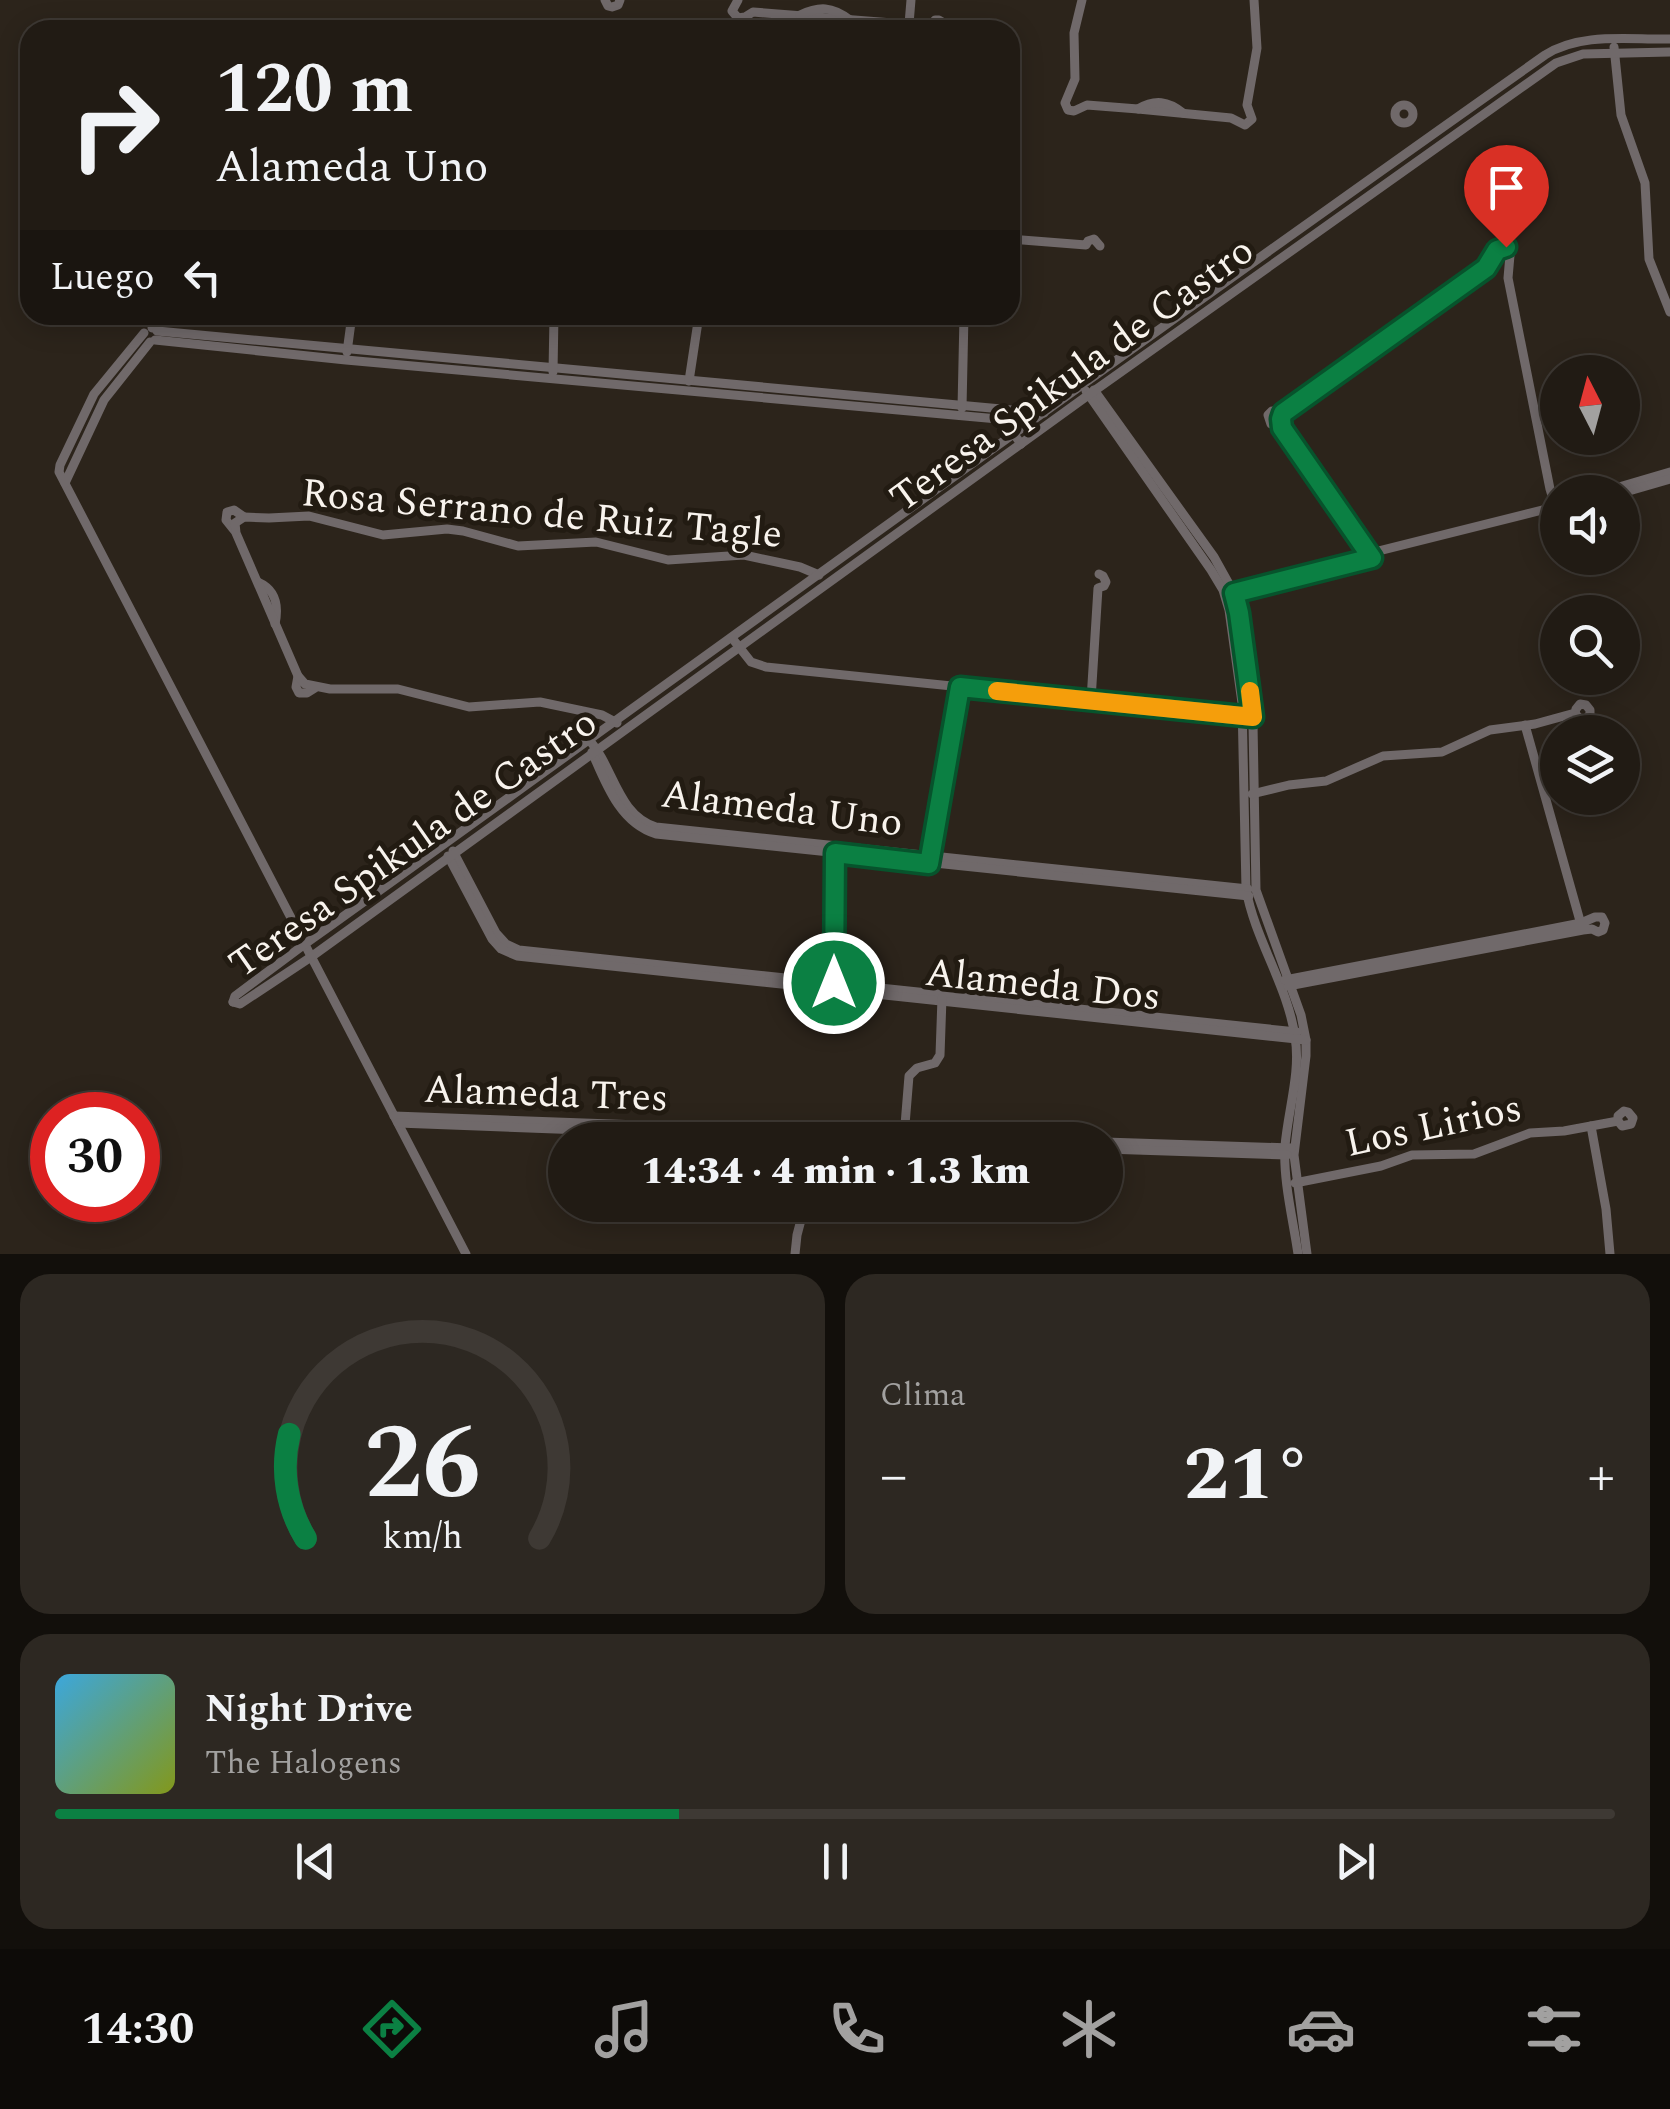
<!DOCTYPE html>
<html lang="es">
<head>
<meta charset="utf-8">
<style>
  :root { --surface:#211b14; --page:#2d2822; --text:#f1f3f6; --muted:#a2a1a0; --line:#3e3934; --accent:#0b8043 }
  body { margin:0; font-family:Spectral,serif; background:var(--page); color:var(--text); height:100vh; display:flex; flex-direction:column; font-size:38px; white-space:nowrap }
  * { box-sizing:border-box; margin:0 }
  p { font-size:32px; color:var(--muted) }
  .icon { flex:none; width:55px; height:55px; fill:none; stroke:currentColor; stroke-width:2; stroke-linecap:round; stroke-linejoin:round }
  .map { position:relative; height:1254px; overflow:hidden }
  .sheet { display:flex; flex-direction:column; gap:20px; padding:20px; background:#120f0b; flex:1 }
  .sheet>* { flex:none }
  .banner { position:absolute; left:20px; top:20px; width:1000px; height:305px; border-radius:30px; box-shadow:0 5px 25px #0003,0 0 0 2px var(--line); background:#211b14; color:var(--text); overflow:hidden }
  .needle { width:65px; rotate:354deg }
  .fabs { position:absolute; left:1540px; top:355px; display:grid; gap:20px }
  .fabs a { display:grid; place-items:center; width:100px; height:100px; border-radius:50%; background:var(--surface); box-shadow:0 5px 25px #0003,0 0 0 2px var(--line); font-size:50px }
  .speed { position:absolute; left:30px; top:1092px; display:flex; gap:20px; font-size:50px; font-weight:700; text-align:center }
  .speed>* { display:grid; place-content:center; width:130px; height:130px; border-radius:50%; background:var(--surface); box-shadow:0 5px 25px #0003,0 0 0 2px var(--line); line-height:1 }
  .speed .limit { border:15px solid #d22; background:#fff; color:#111 }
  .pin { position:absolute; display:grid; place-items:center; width:85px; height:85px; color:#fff; margin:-102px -42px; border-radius:50% 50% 50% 0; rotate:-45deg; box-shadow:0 0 10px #0007 }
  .pin .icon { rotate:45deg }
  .me { position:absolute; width:110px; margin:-55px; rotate:0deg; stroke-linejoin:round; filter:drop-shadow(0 0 8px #0008) }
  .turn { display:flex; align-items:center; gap:35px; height:210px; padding:0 30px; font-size:45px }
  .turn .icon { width:130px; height:130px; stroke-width:2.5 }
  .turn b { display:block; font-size:70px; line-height:85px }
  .then { display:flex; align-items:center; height:95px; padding:0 30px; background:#0003; gap:20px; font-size:38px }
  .big { font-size:75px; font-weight:800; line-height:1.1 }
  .sheet .card { flex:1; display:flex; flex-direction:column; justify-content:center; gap:15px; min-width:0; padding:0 35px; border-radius:30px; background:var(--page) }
  .sheet .dial { align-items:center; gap:0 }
  .dial svg { height:260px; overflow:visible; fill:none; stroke:var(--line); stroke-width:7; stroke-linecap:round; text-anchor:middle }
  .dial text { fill:var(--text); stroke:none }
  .song { display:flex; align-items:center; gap:30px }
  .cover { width:120px; height:120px; border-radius:15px; background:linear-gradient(135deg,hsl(200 70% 55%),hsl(70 70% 35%)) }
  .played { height:10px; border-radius:5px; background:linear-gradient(90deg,var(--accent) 40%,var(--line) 40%) }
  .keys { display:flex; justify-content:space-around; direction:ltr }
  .heat { display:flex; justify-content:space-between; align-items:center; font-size:55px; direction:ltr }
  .sheet .tiles { flex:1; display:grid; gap:20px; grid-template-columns:1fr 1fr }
  .card:last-child { grid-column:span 2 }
  .trip { position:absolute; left:548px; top:1122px; width:575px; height:100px; border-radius:50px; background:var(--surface); box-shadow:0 5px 25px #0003,0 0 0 2px var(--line); font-weight:800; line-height:100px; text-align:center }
  .tab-bar { display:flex; height:160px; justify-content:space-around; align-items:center; background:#0d0b08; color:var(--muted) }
  .tab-bar .icon { width:70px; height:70px }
  .tab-bar .selected { color:var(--accent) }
  .tab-bar b { font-size:45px; color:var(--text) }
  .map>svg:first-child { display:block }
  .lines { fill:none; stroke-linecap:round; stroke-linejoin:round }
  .minor { stroke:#70696a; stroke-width:9 }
  .route-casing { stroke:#07532c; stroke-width:25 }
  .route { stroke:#0b8043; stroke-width:18 }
  .slow { stroke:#f59e0b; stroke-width:18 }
  .labels { text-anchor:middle; stroke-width:10; stroke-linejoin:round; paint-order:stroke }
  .street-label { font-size:40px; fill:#f8f3ed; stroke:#221b12 }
</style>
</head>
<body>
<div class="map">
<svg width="1670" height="1254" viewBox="0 0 1670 1254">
  <rect width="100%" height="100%" fill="#2c241b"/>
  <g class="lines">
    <g class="minor">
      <polyline points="605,0 608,6 612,7 618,5 620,0"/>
      <polyline points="738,0 732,11 738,18 745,17 753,12 931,26 935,20 939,20 944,23 944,30"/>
      <polyline points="1082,0 1074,33 1075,79 1065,103 1068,110 1074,111 1087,105 1138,109 1231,118 1245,125 1252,119 1247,105 1257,48 1254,0"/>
      <path d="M800,15C819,6 832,6 850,20"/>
      <polyline points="909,24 911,0"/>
      <polyline points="1614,47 1621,115 1645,183 1649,259 1670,312"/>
      <circle cx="1404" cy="114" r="9"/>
      <path d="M1138,109C1155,99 1168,101 1183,113"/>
      <polyline points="1010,239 1086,245 1088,241 1094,239 1100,246"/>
      <polyline points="152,328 158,315"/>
      <polyline points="157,331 1044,413"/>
      <polyline points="144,333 94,394 60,465 59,472 466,1254"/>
      <polyline points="155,340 346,360 998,419 1006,423 1021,444"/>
      <polyline points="347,352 352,315"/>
      <polyline points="553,372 554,315"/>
      <polyline points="689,381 699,315"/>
      <polyline points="1094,390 1214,557 1234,593 1239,613 1253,724 1256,890 1301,1015 1306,1040 1306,1056 1294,1155 1307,1254"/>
      <path d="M1086,391L1211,570L1223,590L1229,610L1242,703L1246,889C1255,940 1288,986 1295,1037C1301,1072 1288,1110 1285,1146C1283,1181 1293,1219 1298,1254"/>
      <polyline points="962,408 964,315"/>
      <polyline points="65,483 104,400 150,342"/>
      <polyline points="1602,492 1670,472"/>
      <polyline points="1622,493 1670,479"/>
      <polyline points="234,530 226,520 227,512 234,510 244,517"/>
      <polyline points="1372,558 1283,428 1271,424 1268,415 1272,411 1285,411 1486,268 1497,250 1501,247 1507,248 1510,255 1508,278 1550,489 1557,512"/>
      <path d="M258,582C276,590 279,605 275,624"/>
      <polyline points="1231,588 1558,506"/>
      <polyline points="732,638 751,662 766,667 1245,716"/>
      <polyline points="298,676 296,687 299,693 307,693 315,688"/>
      <polyline points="1091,700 1098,588 1104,586 1106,582 1103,576 1099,574"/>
      <polyline points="617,723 602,715 540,702 469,707 398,689 330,689 305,684 298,676 236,533 235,523 244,517 269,518 309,516 383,535 447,529 463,531 518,546 596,542 668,560 744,555 800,567 819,575"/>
      <polyline points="1525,725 1582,928"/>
      <path d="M589,740C614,767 617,815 656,827L1248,889"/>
      <path d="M592,752C606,784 620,823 656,834L1249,896"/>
      <polyline points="1252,794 1289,785 1326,781 1383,756 1442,752 1490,730 1535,724 1575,713 1576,709 1580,704 1586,705 1590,710 1590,714 1586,719 1579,718 1575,713"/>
      <polyline points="453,851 496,933 506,944 519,950 1297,1032"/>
      <polyline points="448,856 492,939 501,949 517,956 1306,1040"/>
      <polyline points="924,856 953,687"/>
      <polyline points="930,856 961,687"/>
      <polyline points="1285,980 1581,923 1595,917 1602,917 1605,923 1603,930 1598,932 1592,929 1583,930 1288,986"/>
      <polyline points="834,988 835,849"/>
      <path d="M233,1002L235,996L305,944C718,648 1129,348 1545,55C1581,32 1629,40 1670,39"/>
      <polyline points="233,1002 240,1004 311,957 1087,396 1556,63 1583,54 1670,52"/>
      <polyline points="394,1116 1056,1140"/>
      <polyline points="398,1123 850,1140"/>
      <polyline points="1591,1126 1606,1209 1610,1254"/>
      <polyline points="904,1137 909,1076 917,1068 935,1063 940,1055 942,998"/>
      <polyline points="1105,1142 1291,1148"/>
      <polyline points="1105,1149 1287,1155"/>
      <polyline points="1295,1183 1381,1166 1412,1155 1474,1154 1530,1133 1564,1131 1618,1121 1618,1116 1624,1111 1628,1112 1633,1118 1631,1124 1622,1126 1618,1121"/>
      <polyline points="795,1254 797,1235 805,1205"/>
    </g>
  </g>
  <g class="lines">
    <defs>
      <polyline id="route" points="834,983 835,853 929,864 960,687 1253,717 1239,613 1234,593 1372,558 1282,428 1281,419 1283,413 1486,268 1497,250 1506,247"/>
    </defs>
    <use href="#route" class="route-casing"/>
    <use href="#route" class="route"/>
    <polyline class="slow" points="997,691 1253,717 1250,691"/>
  </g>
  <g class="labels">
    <g class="street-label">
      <text transform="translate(1071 373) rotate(-36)" y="14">Teresa Spikula de Castro</text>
      <text transform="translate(542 512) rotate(5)" y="14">Rosa Serrano de Ruiz Tagle</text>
      <text transform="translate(782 807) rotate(7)" y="14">Alameda Uno</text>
      <text transform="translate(412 842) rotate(-35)" y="14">Teresa Spikula de Castro</text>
      <text transform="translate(1043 983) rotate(6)" y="14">Alameda Dos</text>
      <text transform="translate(546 1092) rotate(2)" y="14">Alameda Tres</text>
      <text transform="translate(1433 1124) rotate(-12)" y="14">Los Lirios</text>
    </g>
  </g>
</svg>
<div class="fabs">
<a><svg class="needle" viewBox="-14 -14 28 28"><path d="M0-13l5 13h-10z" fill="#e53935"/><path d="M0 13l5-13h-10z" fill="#a2a1a0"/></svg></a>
<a><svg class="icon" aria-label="sound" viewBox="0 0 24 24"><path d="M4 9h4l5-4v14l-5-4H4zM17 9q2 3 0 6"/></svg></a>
<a><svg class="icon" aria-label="search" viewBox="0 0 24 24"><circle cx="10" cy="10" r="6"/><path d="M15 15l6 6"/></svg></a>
<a><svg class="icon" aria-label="layers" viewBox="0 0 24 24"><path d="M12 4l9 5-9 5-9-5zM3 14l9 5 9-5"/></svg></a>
</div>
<div class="speed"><div class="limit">30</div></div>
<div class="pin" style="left:1506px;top:247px;background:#d93025"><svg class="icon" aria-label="arrive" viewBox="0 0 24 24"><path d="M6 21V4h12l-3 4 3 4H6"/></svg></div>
<svg class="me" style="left:834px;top:983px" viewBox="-20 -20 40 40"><circle r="17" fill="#0b8043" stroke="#fff" stroke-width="3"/><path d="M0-11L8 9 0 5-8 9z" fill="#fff"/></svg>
<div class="trip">14:34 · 4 min · 1.3 km</div>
<div class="banner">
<div class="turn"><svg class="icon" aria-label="right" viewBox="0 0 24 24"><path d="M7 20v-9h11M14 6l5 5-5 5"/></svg><div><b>120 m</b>Alameda Uno</div></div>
<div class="then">Luego<svg class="icon" aria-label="left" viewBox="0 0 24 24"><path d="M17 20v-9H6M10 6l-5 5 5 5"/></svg></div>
</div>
</div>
<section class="sheet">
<div class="tiles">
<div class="card dial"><svg viewBox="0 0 100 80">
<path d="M14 69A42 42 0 1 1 86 69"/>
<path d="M14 69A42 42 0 0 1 9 37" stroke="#0b8043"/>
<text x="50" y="56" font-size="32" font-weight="700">26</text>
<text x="50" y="72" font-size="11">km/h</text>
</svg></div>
<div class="card"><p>Clima</p>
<div class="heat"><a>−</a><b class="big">21°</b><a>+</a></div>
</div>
<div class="card">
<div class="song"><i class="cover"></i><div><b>Night Drive</b><p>The Halogens</p></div></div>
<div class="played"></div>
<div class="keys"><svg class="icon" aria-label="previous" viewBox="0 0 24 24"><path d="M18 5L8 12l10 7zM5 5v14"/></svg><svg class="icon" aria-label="pause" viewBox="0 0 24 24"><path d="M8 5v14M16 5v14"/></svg><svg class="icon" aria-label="next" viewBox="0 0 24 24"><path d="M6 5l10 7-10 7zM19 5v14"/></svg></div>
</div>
</div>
</section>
<nav class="tab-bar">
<b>14:30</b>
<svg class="icon selected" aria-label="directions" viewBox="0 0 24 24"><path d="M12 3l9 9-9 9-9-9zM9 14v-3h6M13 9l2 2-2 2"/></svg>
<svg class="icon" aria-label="music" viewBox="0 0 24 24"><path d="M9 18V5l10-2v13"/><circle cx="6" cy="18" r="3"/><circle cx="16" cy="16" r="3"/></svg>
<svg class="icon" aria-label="phone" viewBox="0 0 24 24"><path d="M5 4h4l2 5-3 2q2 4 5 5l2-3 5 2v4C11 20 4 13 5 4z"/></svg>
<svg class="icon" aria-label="climate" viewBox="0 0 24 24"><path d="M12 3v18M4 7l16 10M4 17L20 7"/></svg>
<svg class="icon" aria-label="car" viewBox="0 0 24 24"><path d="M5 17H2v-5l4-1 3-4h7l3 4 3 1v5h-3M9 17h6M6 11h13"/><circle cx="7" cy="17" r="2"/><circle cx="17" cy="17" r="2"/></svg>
<svg class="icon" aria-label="filters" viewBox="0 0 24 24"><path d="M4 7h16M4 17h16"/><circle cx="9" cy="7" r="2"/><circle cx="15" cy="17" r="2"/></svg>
</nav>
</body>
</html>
